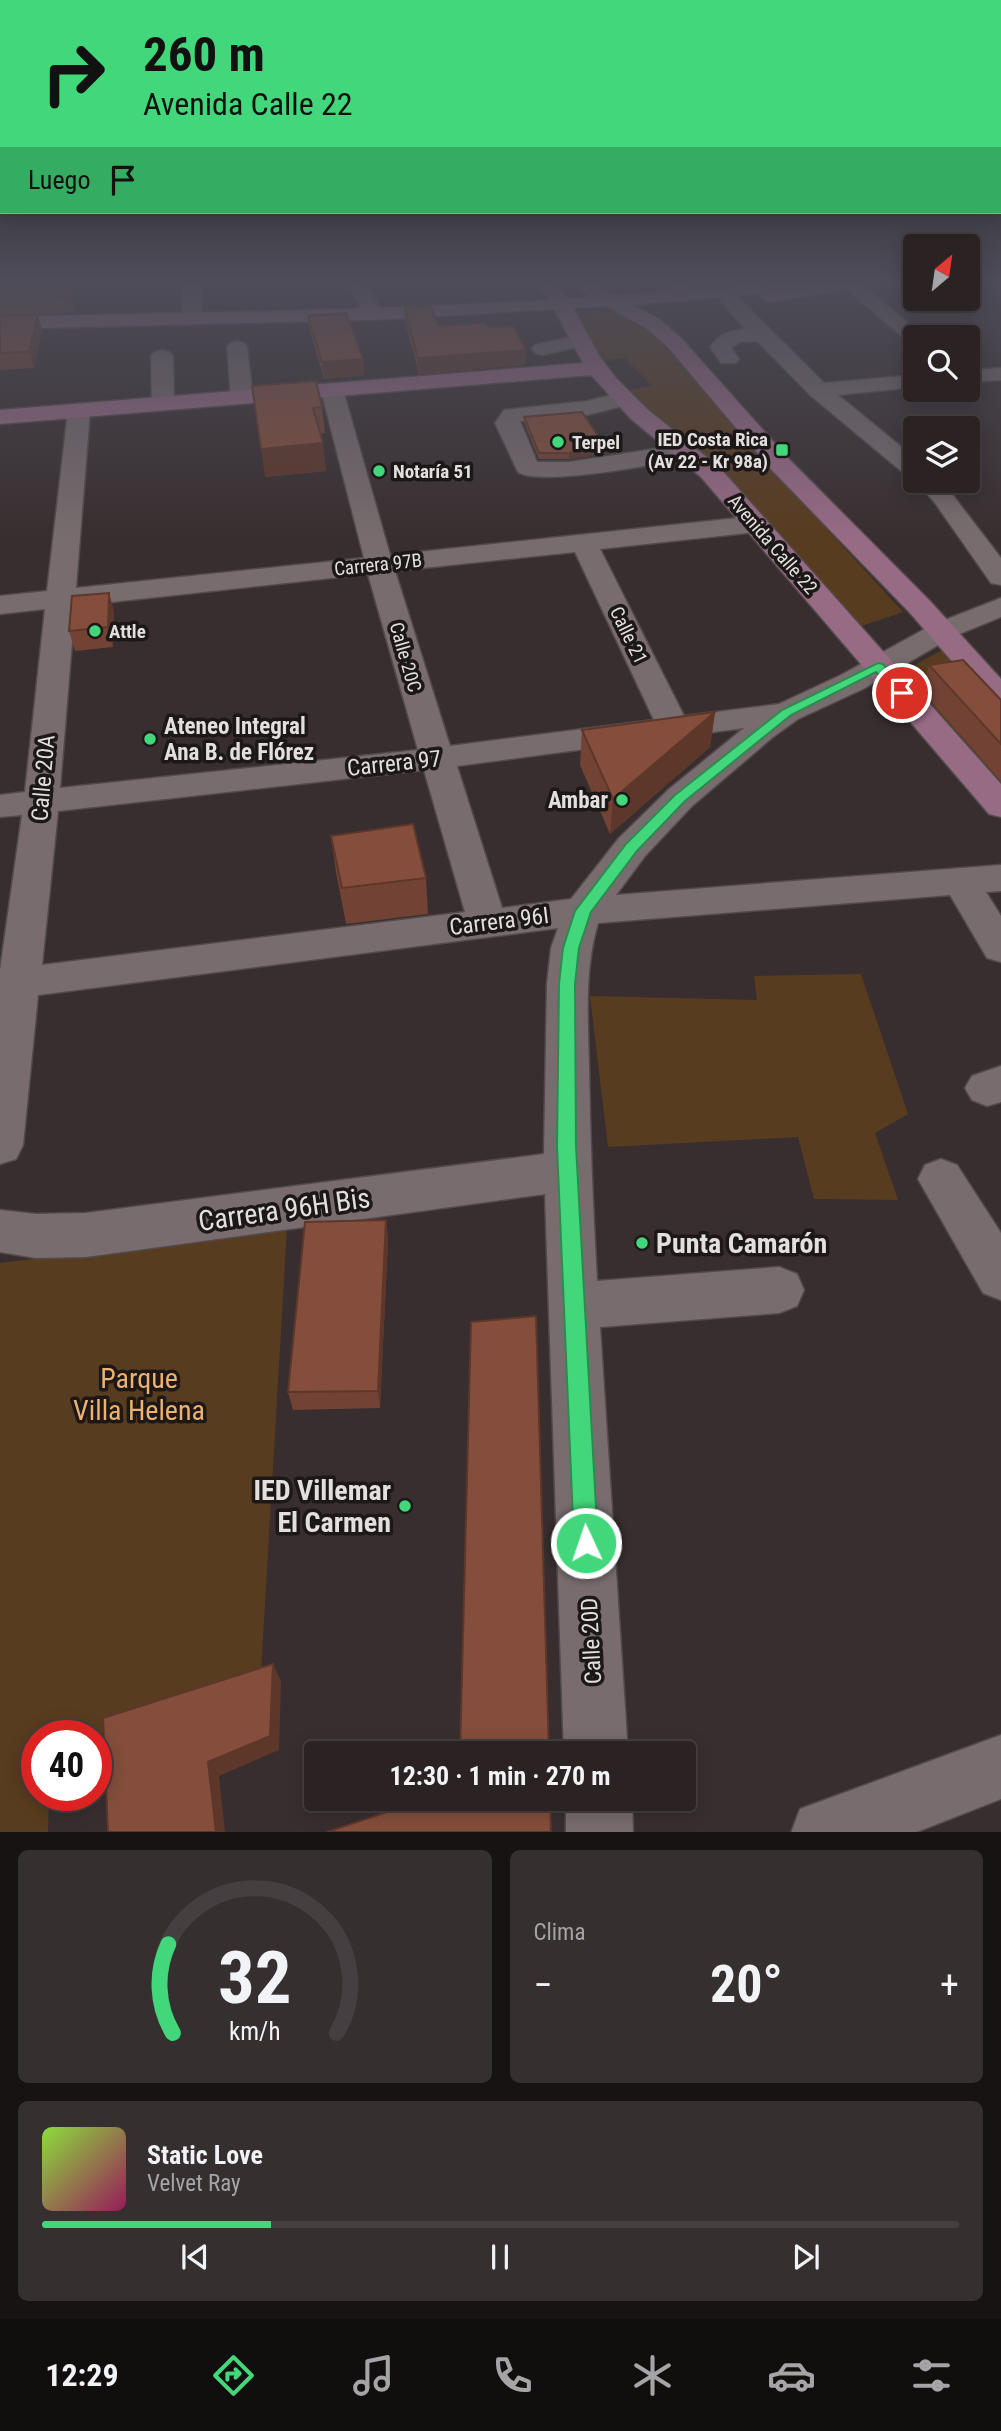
<!DOCTYPE html>
<html lang="es">
<head>
<meta charset="utf-8">
<style>
  :root { --surface:#2a2223; --page:#362f30; --text:#f1f3f6; --muted:#a5a4a6; --line:#463f41; --accent:#42d77b }
  body { margin:0; font-family:"Roboto Condensed",sans-serif; background:var(--page); color:var(--text); height:100vh; display:flex; flex-direction:column; font-size:26px; white-space:nowrap }
  * { box-sizing:border-box; margin:0 }
  p { font-size:23px; color:var(--muted) }
  .icon { flex:none; width:38px; height:38px; fill:none; stroke:currentColor; stroke-width:2; stroke-linecap:round; stroke-linejoin:round }
  .map { position:relative; height:1832px; overflow:hidden }
  .side { display:flex; flex-direction:column; gap:18px; padding:18px; background:#171313; flex:1 }
  .side>* { flex:none }
  .guide { position:absolute; left:0px; top:0px; width:1001px; height:214px; box-shadow:0 4px 18px #0003,0 0 0 2px var(--line); background:#42d77b; color:#111; overflow:hidden }
  .needle { width:46px; rotate:29deg }
  .buttons { position:absolute; left:903px; top:234px; display:grid; gap:14px }
  .buttons a { display:grid; place-items:center; width:77px; height:77px; border-radius:7px; background:var(--surface); box-shadow:0 4px 18px #0003,0 0 0 2px var(--line); font-size:35px }
  .speed { position:absolute; left:21px; top:1720px; display:flex; gap:14px; font-size:35px; font-weight:700; text-align:center }
  .speed>* { display:grid; place-content:center; width:91px; height:91px; border-radius:50%; background:var(--surface); box-shadow:0 4px 18px #0003,0 0 0 2px var(--line); line-height:1 }
  .speed .limit { border:10px solid #d22; background:#fff; color:#111 }
  .pin { position:absolute; display:grid; place-items:center; width:60px; height:60px; color:#fff; margin:-30px; border:4px solid #fff; border-radius:50%; box-shadow:0 2px 7px #0007 }
  .me { position:absolute; width:77px; margin:-38px; rotate:357deg; stroke-linejoin:round; filter:drop-shadow(0 0 5px #0008) }
  .turn { display:flex; align-items:center; gap:24px; height:147px; padding:0 28px; font-size:32px }
  .turn .icon { width:91px; height:91px; stroke-width:2.5 }
  .turn b { display:block; font-size:49px; line-height:60px }
  .then { display:flex; align-items:center; height:66px; padding:0 28px; background:#0003; gap:14px; font-size:26px }
  .big { font-size:52px; font-weight:700; line-height:1.1 }
  .side .widget { flex:1; display:flex; flex-direction:column; justify-content:center; gap:10px; min-width:0; padding:0 24px; border-radius:10px; background:var(--page) }
  .side .dial { align-items:center; gap:0 }
  .dial svg { height:182px; overflow:visible; fill:none; stroke:var(--line); stroke-width:7; stroke-linecap:round; text-anchor:middle }
  .dial text { fill:var(--text); stroke:none }
  .song { display:flex; align-items:center; gap:21px }
  .cover { width:84px; height:84px; border-radius:10px; background:linear-gradient(135deg,hsl(90 70% 55%),hsl(330 70% 35%)) }
  .played { height:7px; border-radius:4px; background:linear-gradient(90deg,var(--accent) 25%,var(--line) 25%) }
  .keys { display:flex; justify-content:space-around; direction:ltr }
  .heat { display:flex; justify-content:space-between; align-items:center; font-size:38px; direction:ltr }
  .side .tiles { flex:1; display:grid; gap:18px; grid-template-columns:1fr 1fr }
  .widget:last-child { grid-column:span 2 }
  .trip { position:absolute; left:304px; top:1741px; width:392px; height:70px; border-radius:7px; background:var(--surface); box-shadow:0 4px 18px #0003,0 0 0 2px var(--line); font-weight:700; line-height:70px; text-align:center }
  .tab-bar { display:flex; height:112px; justify-content:space-around; align-items:center; background:#110e0e; color:var(--muted) }
  .tab-bar .icon { width:49px; height:49px }
  .tab-bar .current { color:var(--accent) }
  .tab-bar b { font-size:32px; color:var(--text) }
  .map>svg:first-child { display:block }
  .green { fill:#583c1f }
  .lines { fill:none; stroke-linecap:round; stroke-linejoin:round }
  .minor-casing { stroke:#524a4b; stroke-width:3 }
  .major-casing { stroke:#524a4b; stroke-width:3 }
  .minor { fill:#786c6e; fill-rule:evenodd }
  .major { fill:#986b85; fill-rule:evenodd }
  .wall { fill:#724334 }
  .shaded-wall { fill:#5d372a }
  .building { fill:#854e3c; stroke:#5d372a; stroke-width:2 }
  .route { fill:#42d77b; stroke:#2b8c50; stroke-width:2 }
  .poi-dot { fill:#42d77b; stroke:#1c1818; stroke-width:2.5 }
  .labels { text-anchor:middle; stroke-width:7; stroke-linejoin:round; paint-order:stroke }
  .far-poi-label { font-size:19px; font-weight:bold; fill:#e4dede; stroke:#1c1818; text-anchor:start }
  .far-street-label { font-size:19px; fill:#e4dede; stroke:#1c1818 }
  .poi-label { font-size:23px; font-weight:bold; fill:#e4dede; stroke:#1c1818; text-anchor:start }
  .street-label { font-size:23px; fill:#e4dede; stroke:#1c1818 }
  .near-street-label { font-size:28px; fill:#e4dede; stroke:#1c1818 }
  .near-poi-label { font-size:28px; font-weight:bold; fill:#e4dede; stroke:#1c1818; text-anchor:start }
  .near-park-label { font-size:28px; fill:#efb16f; stroke:#1c1818 }
</style>
</head>
<body>
<div class="map">
<svg width="1001" height="1833" viewBox="0 0 1001 1833">
  <rect width="100%" height="100%" fill="#382e2f"/>
  <g class="green">
    <path d="M604,312L621,313L654,331L783,481L903,612L859,627C816,578 774,526 728,479C697,446 659,422 628,390L652,386L625,358L602,360L579,319L589,313Z"/>
    <polygon points="942,650 1001,714 1001,786 901,673"/>
    <polygon points="861,974 908,1114 875,1133 898,1200 814,1199 798,1137 608,1147 590,996 757,1000 754,976"/>
    <polygon points="287,1229 261,1672 95,1736 37,1736 37,1796 49,1796 48,1832 0,1832 0,1263"/>
  </g>
  <g class="lines">
    <defs>
      <g id="minor">
        <polygon points="182,284 200,284 202,320 199,324 185,324 182,320"/>
        <polygon points="348,284 366,284 383,314 380,318 366,318"/>
        <polygon points="538,284 556,284 570,303 567,307 553,307"/>
        <path d="M578,284H597L618,301L608,307C594,303 586,296 578,284Z"/>
        <polygon points="667,284 686,284 696,296 686,302 679,300"/>
        <polygon points="840,284 861,284 926,338 915,338 915,344 909,342"/>
        <path d="M730,294L737,296L824,383L915,375V387L838,395L915,458V477L906,475L810,395L757,341L740,342L731,348L739,359L735,363H721L710,347C719,334 730,331 745,329L720,300Z"/>
        <polygon points="580,335 587,337 590,341 587,345 542,355 535,353 532,349 535,345"/>
        <polygon points="237,341 244,343 247,347 253,397 250,402 234,402 231,397 227,347 230,343"/>
        <polygon points="162,350 169,352 173,356 174,404 171,409 155,409 152,404 151,356 155,352"/>
        <polygon points="1001,368 1001,380 968,382 968,370"/>
        <path d="M332,383L340,385L343,390L390,555L756,516L765,518L769,524L765,530L756,532L600,549L684,716L779,704L841,675L932,625L1001,598V617L952,637L863,689L798,719L773,737L692,806L645,856L616,895L1001,865V891L986,892L1001,916V962L987,958L950,895L598,923C584,970 588,1018 589,1067C590,1138 593,1209 597,1281L779,1267L797,1274L804,1290L797,1306L779,1313L600,1327L628,1754H564L545,1194L86,1257L36,1258L0,1252V1210L36,1214L86,1213L544,1154L547,984L551,948L558,928L38,995L23,1145L16,1159L0,1164V970L22,815L0,817V795L25,792L45,609L0,614V596L47,591L68,411L71,406H87L90,411L76,588L364,558L321,390L324,385ZM575,552L654,720L450,746L395,571ZM368,574L418,750L60,788L75,606ZM744,728L668,790L619,838L571,899L502,908L457,766ZM424,770L465,912L42,965L58,811Z"/>
        <path d="M623,392L631,394L634,399L631,404L587,415L520,421L537,462H569L686,444L694,446L698,451L694,456C666,463 539,487 518,472L495,423L504,410L587,401Z"/>
        <polygon points="916,481 942,481 1001,558 1001,585 991,583 935,503"/>
        <polygon points="1001,1066 1001,1102 987,1106 972,1100 965,1088 972,1076"/>
        <polygon points="941,1159 957,1165 1001,1233 1001,1300 983,1293 918,1179 925,1165"/>
        <polygon points="1001,1735 1001,1799 914,1833 791,1833 800,1809"/>
        <polygon points="566,1799 632,1799 633,1833 566,1833"/>
      </g>
      <path id="major" d="M744,284H851L842,290L771,302L764,300L761,296L763,293L632,305L659,319L681,338L788,458L930,601L1001,679V708L990,705L910,613L770,468L667,346L645,327L606,306L573,308L600,357L616,378L647,409L719,467L1001,784V817L989,814L701,477L631,419L591,375L0,424V410L583,363L554,309L373,320L0,329V317C248,311 497,310 744,284Z"/>
    </defs>
    <use href="#minor" class="minor-casing"/>
    <use href="#major" class="major-casing"/>
    <use href="#minor" class="minor"/>
    <use href="#major" class="major"/>
  </g>
  <g class="wall">
    <polygon points="0,284 78,284 74,313 0,315"/>
    <polygon points="405,308 438,326 526,365 419,374 405,322"/>
    <polygon points="0,316 42,331 34,368 0,370"/>
    <polygon points="308,316 363,359 364,375 324,379 310,332"/>
    <polygon points="316,381 322,407 325,433 320,434 326,471 265,477"/>
    <polygon points="524,417 606,448 605,454 569,459 539,459 524,423"/>
    <polygon points="109,593 114,612 113,647 75,651 69,631"/>
    <polygon points="929,665 1001,700 1001,781 922,691"/>
    <polygon points="715,712 710,747 610,834 580,765 582,730"/>
    <polygon points="331,836 426,878 428,914 346,924 336,872"/>
    <polygon points="386,1220 388,1240 380,1408 293,1410 288,1392"/>
  </g>
  <g class="shaded-wall">
    <polygon points="72,284 78,284 74,313 70,297"/>
    <polygon points="38,315 42,331 34,368 29,352"/>
    <polygon points="526,350 526,365 419,374 418,358"/>
    <polygon points="363,359 364,375 324,379 322,362"/>
    <polygon points="323,443 326,471 265,477 261,449"/>
    <polygon points="606,448 605,454 569,459 569,453"/>
    <polygon points="109,593 114,612 113,647 108,627"/>
    <polygon points="715,712 710,747 610,834 613,799"/>
    <polygon points="386,1220 388,1240 380,1408 378,1391"/>
    <polygon points="273,1664 281,1681 279,1750 219,1776 225,1832 216,1832 208,1762"/>
  </g>
  <g class="building">
    <polygon points="0,284 72,284 70,297 0,299"/>
    <polygon points="431,306 438,326 484,323 489,327 513,326 526,350 418,358 405,308"/>
    <polygon points="346,313 363,359 322,362 308,316"/>
    <polygon points="38,315 29,352 0,353 0,316"/>
    <polygon points="316,381 322,407 313,408 323,443 261,449 252,386"/>
    <polygon points="582,412 606,448 569,453 539,453 524,417"/>
    <polygon points="109,593 108,627 69,631 72,596"/>
    <polygon points="963,660 1001,700 1001,744 929,665"/>
    <polygon points="715,712 613,799 582,730"/>
    <polygon points="413,824 426,878 342,888 331,836"/>
    <polygon points="386,1220 378,1391 288,1392 305,1222"/>
    <polygon points="536,1316 549,1754 460,1754 471,1322"/>
    <polygon points="273,1664 270,1736 208,1762 216,1832 108,1832 103,1718"/>
    <polygon points="426,1799 550,1799 551,1832 327,1832"/>
  </g>
  <linearGradient id="sky" x2="0" y2="1"><stop stop-color="#1f191a"/><stop offset="0.52" stop-color="#4d4c58"/><stop offset="1" stop-color="#4d4c58" stop-opacity="0"/></linearGradient>
  <rect width="1001" height="541" fill="url(#sky)"/>
  <polygon class="route" points="878,663 883,664 906,690 906,696 897,696 876,672 791,715 685,801 637,851 591,912 579,948 575,984 576,1146 598,1543 594,1551 586,1555 577,1551 574,1543 557,1146 559,984 563,948 575,911 626,844 675,795 782,710"/>
  <g class="poi-dot">
    <circle cx="558" cy="442" r="7"/>
    <rect x="775" y="443" width="14" height="14" rx="3.5"/>
    <circle cx="379" cy="471" r="7"/>
    <circle cx="95" cy="631" r="7"/>
    <circle cx="150" cy="739" r="7"/>
    <circle cx="622" cy="800" r="7"/>
    <circle cx="642" cy="1243" r="7"/>
    <circle cx="405" cy="1506" r="7"/>
  </g>
  <g class="labels">
    <g class="far-poi-label">
      <text x="768" y="446" text-anchor="end">IED Costa Rica<tspan x="768" dy="22">(Av 22 - Kr 98a)</tspan></text>
      <text x="572" y="449">Terpel</text>
      <text x="393" y="478">Notaría 51</text>
      <text x="109" y="638">Attle</text>
    </g>
    <g class="far-street-label">
      <text transform="translate(773 544) rotate(49)" y="7">Avenida Calle 22</text>
      <text transform="translate(378 564) rotate(-6)" y="7">Carrera 97B</text>
      <text transform="translate(629 635) rotate(64)" y="7">Calle 21</text>
      <text transform="translate(406 657) rotate(74)" y="7">Calle 20C</text>
    </g>
    <g class="poi-label">
      <text x="164" y="734">Ateneo Integral<tspan x="164" dy="26">Ana B. de Flórez</tspan></text>
      <text x="608" y="808" text-anchor="end">Ambar</text>
    </g>
    <g class="street-label">
      <text transform="translate(394 763) rotate(-6)" y="8">Carrera 97</text>
      <text transform="translate(43 778) rotate(-85)" y="8">Calle 20A</text>
      <text transform="translate(499 921) rotate(-7)" y="8">Carrera 96I</text>
      <text transform="translate(591 1641) rotate(-93)" y="8">Calle 20D</text>
    </g>
    <g class="near-street-label">
      <text transform="translate(284 1209) rotate(-8)" y="10">Carrera 96H Bis</text>
    </g>
    <g class="near-poi-label">
      <text x="656" y="1253">Punta Camarón</text>
      <text x="391" y="1500" text-anchor="end">IED Villemar<tspan x="391" dy="32">El Carmen</tspan></text>
    </g>
    <g class="near-park-label">
      <text x="139" y="1388">Parque<tspan x="139" dy="32">Villa Helena</tspan></text>
    </g>
  </g>
</svg>
<div class="buttons">
<a><svg class="needle" viewBox="-14 -14 28 28"><path d="M0-13l5 13h-10z" fill="#e53935"/><path d="M0 13l5-13h-10z" fill="#a5a4a6"/></svg></a>
<a><svg class="icon" aria-label="search" viewBox="0 0 24 24"><circle cx="10" cy="10" r="6"/><path d="M15 15l6 6"/></svg></a>
<a><svg class="icon" aria-label="layers" viewBox="0 0 24 24"><path d="M12 4l9 5-9 5-9-5zM3 14l9 5 9-5"/></svg></a>
</div>
<div class="speed"><div class="limit">40</div></div>
<div class="pin" style="left:902px;top:693px;background:#d93025"><svg class="icon" aria-label="arrive" viewBox="0 0 24 24"><path d="M6 21V4h12l-3 4 3 4H6"/></svg></div>
<svg class="me" style="left:586px;top:1543px" viewBox="-20 -20 40 40"><circle r="17" fill="#42d77b" stroke="#fff" stroke-width="3"/><path d="M0-11L8 9 0 5-8 9z" fill="#fff"/></svg>
<div class="trip">12:30 · 1 min · 270 m</div>
<div class="guide">
<div class="turn"><svg class="icon" aria-label="right" viewBox="0 0 24 24"><path d="M7 20v-9h11M14 6l5 5-5 5"/></svg><div><b>260 m</b>Avenida Calle 22</div></div>
<div class="then">Luego<svg class="icon" aria-label="arrive" viewBox="0 0 24 24"><path d="M6 21V4h12l-3 4 3 4H6"/></svg></div>
</div>
</div>
<section class="side">
<div class="tiles">
<div class="widget dial"><svg viewBox="0 0 100 80">
<path d="M14 69A42 42 0 1 1 86 69"/>
<path d="M14 69A42 42 0 0 1 12 30" stroke="#42d77b"/>
<text x="50" y="56" font-size="32" font-weight="700">32</text>
<text x="50" y="72" font-size="11">km/h</text>
</svg></div>
<div class="widget"><p>Clima</p>
<div class="heat"><a>−</a><b class="big">20°</b><a>+</a></div>
</div>
<div class="widget">
<div class="song"><i class="cover"></i><div><b>Static Love</b><p>Velvet Ray</p></div></div>
<div class="played"></div>
<div class="keys"><svg class="icon" aria-label="previous" viewBox="0 0 24 24"><path d="M18 5L8 12l10 7zM5 5v14"/></svg><svg class="icon" aria-label="pause" viewBox="0 0 24 24"><path d="M8 5v14M16 5v14"/></svg><svg class="icon" aria-label="next" viewBox="0 0 24 24"><path d="M6 5l10 7-10 7zM19 5v14"/></svg></div>
</div>
</div>
</section>
<nav class="tab-bar">
<b>12:29</b>
<svg class="icon current" aria-label="directions" viewBox="0 0 24 24"><path d="M12 3l9 9-9 9-9-9zM9 14v-3h6M13 9l2 2-2 2"/></svg>
<svg class="icon" aria-label="music" viewBox="0 0 24 24"><path d="M9 18V5l10-2v13"/><circle cx="6" cy="18" r="3"/><circle cx="16" cy="16" r="3"/></svg>
<svg class="icon" aria-label="phone" viewBox="0 0 24 24"><path d="M5 4h4l2 5-3 2q2 4 5 5l2-3 5 2v4C11 20 4 13 5 4z"/></svg>
<svg class="icon" aria-label="climate" viewBox="0 0 24 24"><path d="M12 3v18M4 7l16 10M4 17L20 7"/></svg>
<svg class="icon" aria-label="car" viewBox="0 0 24 24"><path d="M5 17H2v-5l4-1 3-4h7l3 4 3 1v5h-3M9 17h6M6 11h13"/><circle cx="7" cy="17" r="2"/><circle cx="17" cy="17" r="2"/></svg>
<svg class="icon" aria-label="filters" viewBox="0 0 24 24"><path d="M4 7h16M4 17h16"/><circle cx="9" cy="7" r="2"/><circle cx="15" cy="17" r="2"/></svg>
</nav>
</body>
</html>
